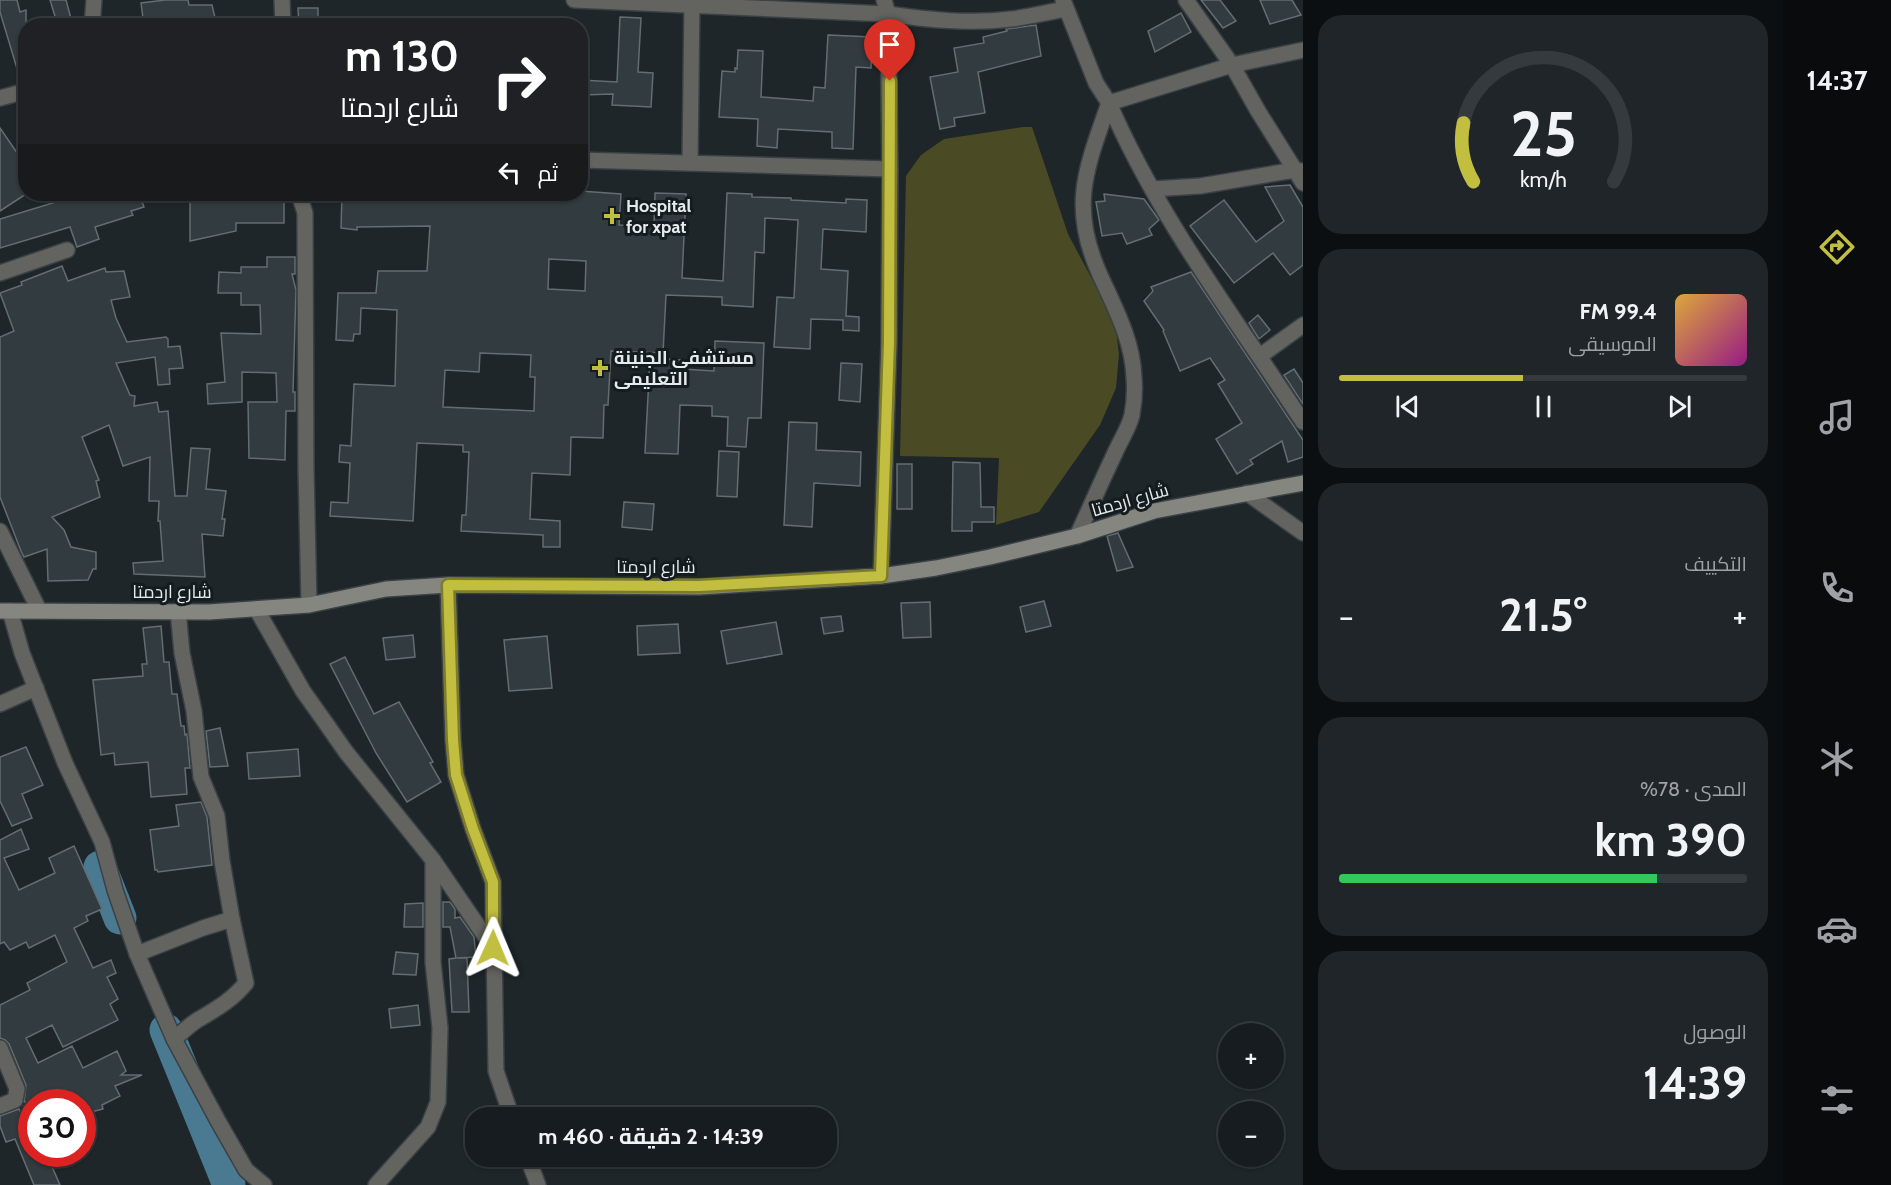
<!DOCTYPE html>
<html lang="ar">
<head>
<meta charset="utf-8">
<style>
  :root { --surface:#161c20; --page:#1f2529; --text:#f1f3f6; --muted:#9ea1a5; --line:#353a3e; --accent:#c1be40 }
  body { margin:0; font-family:Cabin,Cairo,sans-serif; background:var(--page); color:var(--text); direction:rtl; height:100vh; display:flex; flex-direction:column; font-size:22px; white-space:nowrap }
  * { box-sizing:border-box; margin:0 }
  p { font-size:20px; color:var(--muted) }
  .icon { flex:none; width:33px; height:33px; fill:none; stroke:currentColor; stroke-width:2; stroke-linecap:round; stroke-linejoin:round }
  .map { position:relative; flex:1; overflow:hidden; direction:ltr }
  .details { display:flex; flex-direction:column; gap:15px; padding:15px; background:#0c0f12; width:480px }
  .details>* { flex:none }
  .guide { position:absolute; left:18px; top:18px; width:570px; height:183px; border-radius:24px; box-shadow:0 2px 4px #0004,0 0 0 2px var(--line); direction:rtl; background:#202124; color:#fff; overflow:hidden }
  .controls { position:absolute; left:1218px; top:1023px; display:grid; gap:12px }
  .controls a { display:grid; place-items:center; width:66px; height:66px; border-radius:50%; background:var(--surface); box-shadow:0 2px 4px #0004,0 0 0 2px var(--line); font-size:30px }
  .speed { position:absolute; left:18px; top:1089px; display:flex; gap:12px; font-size:30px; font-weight:700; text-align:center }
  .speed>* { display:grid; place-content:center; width:78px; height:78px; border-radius:50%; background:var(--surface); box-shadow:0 2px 4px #0004,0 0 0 2px var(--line); line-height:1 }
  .speed .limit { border:9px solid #d22; background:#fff; color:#111 }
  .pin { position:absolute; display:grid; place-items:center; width:51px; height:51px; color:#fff; margin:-62px -26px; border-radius:50% 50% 50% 0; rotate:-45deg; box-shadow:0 0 6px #0007 }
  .pin .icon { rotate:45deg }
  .me { position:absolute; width:66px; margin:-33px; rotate:1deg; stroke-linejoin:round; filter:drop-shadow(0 0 4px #0008) }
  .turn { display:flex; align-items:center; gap:21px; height:126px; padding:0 30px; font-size:27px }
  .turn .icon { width:78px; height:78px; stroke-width:2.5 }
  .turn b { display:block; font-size:42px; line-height:51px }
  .then { display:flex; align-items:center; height:57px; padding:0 30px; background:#0003; gap:12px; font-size:22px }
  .big { font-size:45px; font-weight:700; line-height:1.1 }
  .details .widget { flex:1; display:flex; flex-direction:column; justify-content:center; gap:9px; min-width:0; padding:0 21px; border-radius:24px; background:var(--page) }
  .details .dial { align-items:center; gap:0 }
  .dial svg { height:156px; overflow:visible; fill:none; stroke:var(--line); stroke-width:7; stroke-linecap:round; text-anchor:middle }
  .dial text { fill:var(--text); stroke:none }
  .song { display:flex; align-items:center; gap:18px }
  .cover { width:72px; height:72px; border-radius:9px; background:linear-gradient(135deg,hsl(40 70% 55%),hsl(310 70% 35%)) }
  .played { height:6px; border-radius:3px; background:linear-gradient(90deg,var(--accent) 45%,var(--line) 45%) }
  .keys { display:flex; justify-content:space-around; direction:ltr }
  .heat { display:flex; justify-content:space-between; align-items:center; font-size:33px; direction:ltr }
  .charge { height:9px; border-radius:4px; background:linear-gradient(90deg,#34c759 78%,var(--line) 0) }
  .trip { position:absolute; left:465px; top:1107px; width:372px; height:60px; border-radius:24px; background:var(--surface); box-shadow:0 2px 4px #0004,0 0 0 2px var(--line); font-weight:700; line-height:60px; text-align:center; direction:rtl }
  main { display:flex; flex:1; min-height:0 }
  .menu { display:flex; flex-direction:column; width:108px; justify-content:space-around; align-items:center; background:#090b0d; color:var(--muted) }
  .menu .icon { width:42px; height:42px }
  .menu .current { color:var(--accent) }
  .menu b { font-size:27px; color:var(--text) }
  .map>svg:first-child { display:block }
  .green { fill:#4a4a24 }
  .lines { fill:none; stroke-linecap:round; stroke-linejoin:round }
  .river { stroke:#497a92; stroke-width:33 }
  .building { fill:#323b3f; stroke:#636d72; stroke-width:1.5; fill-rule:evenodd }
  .street-casing { stroke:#3a4145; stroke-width:18 }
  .secondary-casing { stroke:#3a4145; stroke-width:18 }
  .street { stroke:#63635f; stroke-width:15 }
  .secondary { stroke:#868680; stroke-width:15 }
  .route-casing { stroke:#7d7c2a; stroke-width:15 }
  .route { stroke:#c1be40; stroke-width:10 }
  .poi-dot { fill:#c1be40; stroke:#151c20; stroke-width:2 }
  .labels { text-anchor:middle; stroke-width:6; stroke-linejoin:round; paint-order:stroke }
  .poi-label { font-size:18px; font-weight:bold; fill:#e5eaed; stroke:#151c20; text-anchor:start }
  .street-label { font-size:18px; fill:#e5eaed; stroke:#151c20 }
</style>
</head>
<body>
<main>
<nav class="menu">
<b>14:37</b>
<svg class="icon current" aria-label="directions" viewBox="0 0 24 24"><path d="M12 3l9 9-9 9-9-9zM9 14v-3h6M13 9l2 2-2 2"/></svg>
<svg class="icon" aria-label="music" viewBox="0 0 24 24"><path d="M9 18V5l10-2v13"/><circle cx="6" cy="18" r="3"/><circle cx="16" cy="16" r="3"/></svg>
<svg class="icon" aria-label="phone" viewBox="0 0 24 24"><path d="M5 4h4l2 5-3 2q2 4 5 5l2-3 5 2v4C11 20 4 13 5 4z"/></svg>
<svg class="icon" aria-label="climate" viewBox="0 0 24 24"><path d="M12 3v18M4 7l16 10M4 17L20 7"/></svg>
<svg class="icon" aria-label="car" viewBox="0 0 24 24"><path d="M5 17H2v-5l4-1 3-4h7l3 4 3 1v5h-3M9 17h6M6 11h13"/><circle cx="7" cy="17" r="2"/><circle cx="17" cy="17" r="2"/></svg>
<svg class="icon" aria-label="filters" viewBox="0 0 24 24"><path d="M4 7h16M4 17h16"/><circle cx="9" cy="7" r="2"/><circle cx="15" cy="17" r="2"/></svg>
</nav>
<section class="details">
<div class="widget dial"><svg viewBox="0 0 100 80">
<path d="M14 69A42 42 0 1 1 86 69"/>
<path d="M14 69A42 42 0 0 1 9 39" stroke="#c1be40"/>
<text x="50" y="56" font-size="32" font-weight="700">25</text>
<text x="50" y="72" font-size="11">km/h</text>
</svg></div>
<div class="widget">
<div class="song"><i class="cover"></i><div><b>99.4 FM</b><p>الموسيقى</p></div></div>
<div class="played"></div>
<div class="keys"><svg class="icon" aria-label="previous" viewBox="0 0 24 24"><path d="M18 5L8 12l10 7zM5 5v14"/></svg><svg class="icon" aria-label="pause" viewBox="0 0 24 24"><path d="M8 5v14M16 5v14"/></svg><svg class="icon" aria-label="next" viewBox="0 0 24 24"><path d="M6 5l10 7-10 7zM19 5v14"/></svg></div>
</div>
<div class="widget"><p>التكييف</p>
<div class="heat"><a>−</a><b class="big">21.5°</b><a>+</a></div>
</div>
<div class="widget"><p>المدى · 78%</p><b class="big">390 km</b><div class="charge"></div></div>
<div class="widget"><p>الوصول</p><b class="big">14:39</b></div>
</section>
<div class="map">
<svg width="1303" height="1185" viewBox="0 0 1303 1185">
  <rect width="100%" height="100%" fill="#1e262a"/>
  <polygon class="green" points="1023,127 1032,127 1068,234 1115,322 1119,354 1116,388 1100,425 1039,512 996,525 999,458 900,456 906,176 921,155 944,139"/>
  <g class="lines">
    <g class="river">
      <polyline points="100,867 120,918"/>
      <polyline points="166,1030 229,1185"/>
    </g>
  </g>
  <g class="building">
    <polygon points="0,0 17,0 20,12 26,10 26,82 21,82 0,12"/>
    <polygon points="50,0 66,0 73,26 58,26"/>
    <polygon points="165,0 188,0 189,5 212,5 217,26 144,26 141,3"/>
    <polygon points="1201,0 1220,0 1236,21 1223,28"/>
    <polygon points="1260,0 1292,0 1301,15 1270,24"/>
    <polygon points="298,8 318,8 318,26 299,26"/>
    <polygon points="1181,13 1191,32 1155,52 1148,31"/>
    <polygon points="620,17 641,18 638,72 653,73 651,107 612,105 613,94 582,95 581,80 617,82"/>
    <polygon points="1036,25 1041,56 978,72 985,113 954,118 955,126 940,129 930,77 958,72 954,48 984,43 983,37 1007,31 1006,29"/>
    <polygon points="828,35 872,37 871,68 856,67 853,149 832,148 832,132 778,129 777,148 757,146 758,119 719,117 722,71 735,72 735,68 737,69 738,50 763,51 761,97 813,101 814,87 825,88"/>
    <polygon points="0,128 26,166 26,194 0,211"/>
    <polygon points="1290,185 1303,207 1303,265 1290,275 1273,253 1234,283 1190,226 1224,200 1256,242 1284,221 1265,187"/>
    <path d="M580,191L621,194L619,225L654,226L655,193L686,194L682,278L723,281L727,193L752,194V197L791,198V200L846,203V199L867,200L866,232L823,229L821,269L848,271L846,316L859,317V331L843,330V320L811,319L810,349L774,347L777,297L794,298L798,220L765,218L764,253L755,252L753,307L722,305V297L666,295L663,353L611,351L608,405H604L603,438L571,437L570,475L532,473L530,519L560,521V547H543V535L461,531L462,515H466L469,452H463V445L417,443L413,521L330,516L331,502L348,503L350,463L339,462L340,445L351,446L354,384L395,386L397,310L361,308L360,334H354L353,341L336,340L338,293H376L378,271H427L430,226L357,227V230L341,228L342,194H358V198L431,197V194H467L531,197V194H580ZM549,259L586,261L585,291L548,289ZM480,353L531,355L530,377H535L534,411L443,407L445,370L479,372Z"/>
    <polygon points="82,194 139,194 144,207 131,211 133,215 95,227 99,239 77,247 70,227 0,248 0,219"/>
    <polygon points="190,194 284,194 284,223 236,223 236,231 190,241"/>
    <polygon points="1104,194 1144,199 1159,220 1149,229 1152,235 1127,244 1122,233 1102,236 1096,202 1105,201"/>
    <polygon points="267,257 295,257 295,274 292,274 296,290 293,392 295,392 295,411 286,411 285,460 249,458 248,402 277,402 276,373 242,372 242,402 208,404 207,384 225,382 221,333 261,334 260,305 241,305 241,293 218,293 219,272 241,273 241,267 267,267"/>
    <polygon points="62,266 68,281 105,268 106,272 124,271 130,297 111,300 116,318 127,342 166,337 168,339 168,347 180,346 183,368 169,369 170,384 158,385 155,357 116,363 130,395 135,396 134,406 157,402 159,412 168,411 175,496 187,496 191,448 210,449 206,489 226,491 222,519 225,519 223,536 202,534 205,577 134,574 133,563 163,561 160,521 158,521 159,501 149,501 150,457 123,466 109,425 82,437 99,480 96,481 100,497 52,517 64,530 71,547 96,552 96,569 93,569 88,580 48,581 47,549 24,557 21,551 0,497 0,337 14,331 0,293 22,285 21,282"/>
    <polygon points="1191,272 1303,440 1303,457 1288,462 1282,441 1250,460 1253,464 1237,474 1216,439 1242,423 1218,384 1225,380 1210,358 1180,371 1163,331 1164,330 1144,301 1153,291 1151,287"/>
    <polygon points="1258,315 1270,330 1259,339 1249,323"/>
    <polygon points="715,341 764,343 761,418 748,418 746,447 727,446 728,417 712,416 712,406 680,405 678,454 645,453 650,358 682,360 682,369 714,371"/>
    <polygon points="841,363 862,364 860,402 839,400"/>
    <polygon points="1294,369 1303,383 1303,404 1284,375"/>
    <polygon points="789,422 817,423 816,450 861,452 860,486 814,483 812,527 784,525"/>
    <polygon points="719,451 739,452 737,497 717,496"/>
    <polygon points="953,462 980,463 981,507 994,507 994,522 972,522 972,531 952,531"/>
    <rect x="897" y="464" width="15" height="45"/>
    <polygon points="624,502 654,504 652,530 622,527"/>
    <polygon points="1118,533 1133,567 1117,571 1107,536"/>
    <polygon points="1044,601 1051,626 1026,632 1020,607"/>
    <polygon points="930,602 931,637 903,638 901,603"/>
    <polygon points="841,616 843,631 824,634 821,618"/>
    <polygon points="776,622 782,654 727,664 721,631"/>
    <polygon points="678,624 680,653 638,655 637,626"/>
    <polygon points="161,626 164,662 169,662 172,694 177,694 181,726 184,726 185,735 187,734 190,768 185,768 187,794 151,797 148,762 115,765 114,753 101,755 93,680 143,676 142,664 147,664 143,628"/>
    <polygon points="413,635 415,657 386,660 383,638"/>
    <polygon points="547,636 552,688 509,691 504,640"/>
    <polygon points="345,657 374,714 399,702 433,762 430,763 441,782 407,802 376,753 330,664"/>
    <polygon points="220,728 228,766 210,767 206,731"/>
    <polygon points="26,747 43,785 22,794 32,818 12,826 0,801 0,757"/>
    <polygon points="298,749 300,776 249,779 247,753"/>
    <polygon points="201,802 207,817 212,865 158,872 157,870 155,870 150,830 179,826 176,805"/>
    <polygon points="21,829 29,849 4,858 19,890 55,873 49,858 74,846 102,909 86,916 88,921 74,928 93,968 111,960 116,973 107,977 118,999 110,1004 118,1020 63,1047 52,1025 26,1038 38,1063 72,1046 83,1068 117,1051 126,1071 121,1075 142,1075 115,1086 120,1096 102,1105 103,1109 87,1113 82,1113 82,1102 24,1102 26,1085 9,1044 5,1040 0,1038 0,1005 30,990 27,983 67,962 55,935 29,948 26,942 10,950 4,942 0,944 0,840"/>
    <polygon points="443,902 450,902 455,909 455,918 460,917 474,937 476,957 457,958 467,958 469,1012 452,1012 449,959 456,958 450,927 443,927"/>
    <polygon points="423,903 423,927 404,927 405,904"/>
    <polygon points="396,952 418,954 416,975 393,974"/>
    <polygon points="418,1005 420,1025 391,1028 389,1009"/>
    <polygon points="19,1109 32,1141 32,1154 49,1154 53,1156 50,1162 60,1185 34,1185 15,1139 6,1142 0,1126 0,1116"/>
  </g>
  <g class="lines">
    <defs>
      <g id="street">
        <polyline points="282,0 283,26"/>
        <path d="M574,0L888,14C929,20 970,24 1011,19C1029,17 1048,12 1066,9"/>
        <polyline points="1063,0 1096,83 1109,103 1232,65 1186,0"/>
        <polyline points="92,26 94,0"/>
        <polyline points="1303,50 1232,65 1258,111 1303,183"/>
        <polyline points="0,98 26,91"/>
        <path d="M1109,103C1158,217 1235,318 1303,422"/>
        <polyline points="580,160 890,169"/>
        <polyline points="690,163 692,0"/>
        <polyline points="1152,189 1200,186 1295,170 1303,171"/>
        <polyline points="299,194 305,213 306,468 309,605"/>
        <polyline points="0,273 67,250"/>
        <polyline points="1260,356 1303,325"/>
        <polyline points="1247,493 1303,533"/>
        <polyline points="0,531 39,610"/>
        <path d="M1077,536C1090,508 1102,480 1115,453C1120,441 1129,428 1132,415C1134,404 1135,389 1134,378C1133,341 1115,308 1100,275C1069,206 1086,169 1109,103"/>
        <polyline points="881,576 889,343 890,169 888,14 884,0"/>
        <polyline points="448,585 453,740 456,775 473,829 493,882 496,1071 512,1118"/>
        <polyline points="257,610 303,691 325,722 346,752 433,860 493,948"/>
        <polyline points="10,611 22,653 65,763 102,842 115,890 137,954 174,1039 218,1121 246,1170 264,1185"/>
        <polyline points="178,611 182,653 194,711 201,777 217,816 222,861 232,919"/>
        <polyline points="0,704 36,688"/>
        <path d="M137,954L203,928L232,919L246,983C233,999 218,1008 201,1018C191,1023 183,1032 174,1039"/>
        <polyline points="0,1048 17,1089 15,1100 0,1106"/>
        <polyline points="527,1156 538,1185"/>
        <polyline points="376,1185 428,1127 438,1102 440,1028 433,962 433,860"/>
      </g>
      <polyline id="secondary" points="0,611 209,612 309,605 386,589 448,585 699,587 881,576 936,568 990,557 1077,536 1154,511 1303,483"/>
    </defs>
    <use href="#street" class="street-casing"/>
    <use href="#secondary" class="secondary-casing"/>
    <use href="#street" class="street"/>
    <use href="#secondary" class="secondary"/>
  </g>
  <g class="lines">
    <defs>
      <polyline id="route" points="493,948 493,882 473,829 456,775 453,740 448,585 699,586 881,576 889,342 890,81"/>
    </defs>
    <use href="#route" class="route-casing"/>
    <use href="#route" class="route"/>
  </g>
  <g class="poi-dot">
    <path d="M609 207h6v6h6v6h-6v6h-6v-6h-6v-6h6z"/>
    <path d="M597 359h6v6h6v6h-6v6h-6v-6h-6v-6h6z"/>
  </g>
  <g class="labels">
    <g class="poi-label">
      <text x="626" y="212">Hospital<tspan x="626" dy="21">for xpat</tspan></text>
      <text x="614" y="364">مستشفي الجنينة<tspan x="614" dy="21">التعليمى</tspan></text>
    </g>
    <g class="street-label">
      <text transform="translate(1130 500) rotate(-16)" y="6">شارع اردمتا</text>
      <text x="656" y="573">شارع اردمتا</text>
      <text x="172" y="598">شارع اردمتا</text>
    </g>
  </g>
</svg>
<div class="controls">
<a>+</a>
<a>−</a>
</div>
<div class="speed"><div class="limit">30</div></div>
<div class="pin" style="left:890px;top:81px;background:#d93025"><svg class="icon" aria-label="arrive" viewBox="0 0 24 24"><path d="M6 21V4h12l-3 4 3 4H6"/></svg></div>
<svg class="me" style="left:493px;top:948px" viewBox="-20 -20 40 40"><path d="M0-17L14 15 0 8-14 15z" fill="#c1be40" stroke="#fff" stroke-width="4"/></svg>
<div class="trip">14:39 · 2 دقيقة · 460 m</div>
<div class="guide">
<div class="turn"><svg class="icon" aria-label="right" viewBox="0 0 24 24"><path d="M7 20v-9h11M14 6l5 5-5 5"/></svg><div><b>130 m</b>شارع اردمتا</div></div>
<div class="then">ثم<svg class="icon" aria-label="left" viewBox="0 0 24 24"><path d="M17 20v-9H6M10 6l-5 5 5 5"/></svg></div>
</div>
</div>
</main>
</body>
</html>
